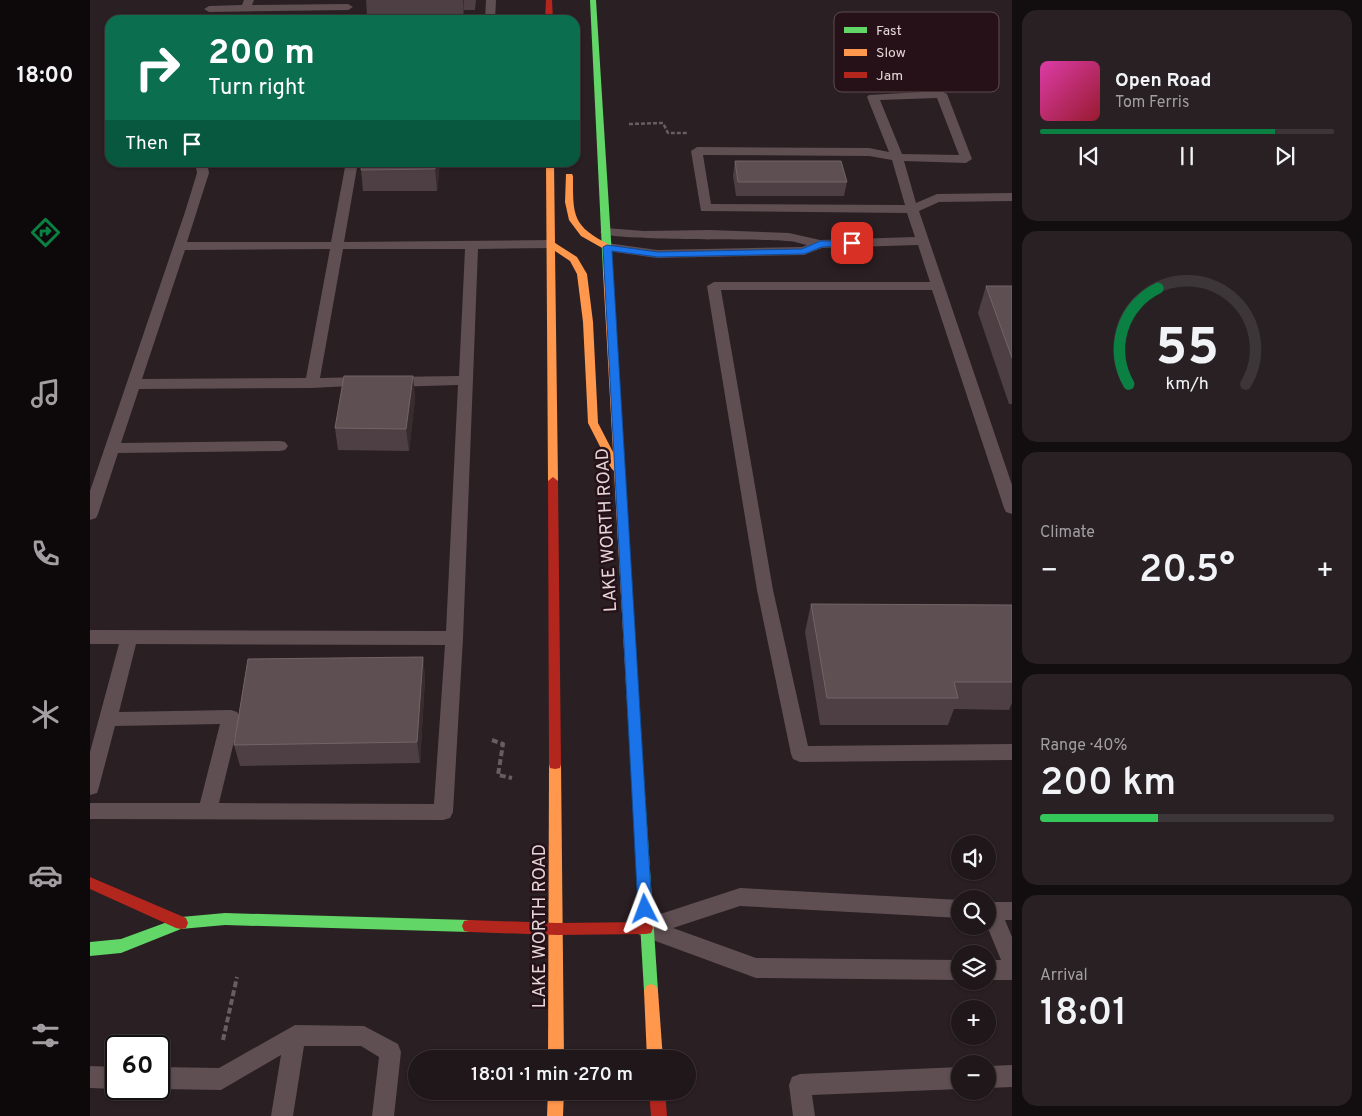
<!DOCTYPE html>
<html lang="en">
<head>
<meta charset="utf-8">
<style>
  :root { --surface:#20171a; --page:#282023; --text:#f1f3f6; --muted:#a29fa2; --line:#3d3639; --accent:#0b8043 }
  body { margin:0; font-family:Overpass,sans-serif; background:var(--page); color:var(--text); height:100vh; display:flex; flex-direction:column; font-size:19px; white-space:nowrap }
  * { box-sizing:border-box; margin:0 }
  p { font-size:16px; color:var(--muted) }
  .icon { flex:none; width:28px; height:28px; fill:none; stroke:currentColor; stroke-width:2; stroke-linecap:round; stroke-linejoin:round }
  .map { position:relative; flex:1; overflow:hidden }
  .panel { display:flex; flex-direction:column; gap:10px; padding:10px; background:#120d0e; width:350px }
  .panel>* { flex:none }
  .banner { position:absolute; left:15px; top:15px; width:475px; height:152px; border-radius:15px; box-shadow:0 1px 4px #0004,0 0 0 1px var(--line); background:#0b6e4f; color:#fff; overflow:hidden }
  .fabs { position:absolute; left:861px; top:835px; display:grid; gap:10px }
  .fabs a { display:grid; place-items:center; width:45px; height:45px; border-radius:50%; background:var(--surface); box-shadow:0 1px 4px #0004,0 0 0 1px var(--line); font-size:25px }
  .speed { position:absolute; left:15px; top:1035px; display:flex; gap:10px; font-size:25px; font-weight:700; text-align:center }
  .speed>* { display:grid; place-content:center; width:65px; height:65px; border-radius:50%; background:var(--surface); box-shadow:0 1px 4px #0004,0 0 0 1px var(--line); line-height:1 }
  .speed .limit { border:2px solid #111; border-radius:8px; background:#fff; color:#111 }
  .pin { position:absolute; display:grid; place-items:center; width:42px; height:42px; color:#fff; margin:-21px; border-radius:10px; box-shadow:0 2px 8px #0006 }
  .me { position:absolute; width:55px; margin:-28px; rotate:357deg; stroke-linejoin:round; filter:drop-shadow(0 0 4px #0008) }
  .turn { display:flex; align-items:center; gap:18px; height:105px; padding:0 20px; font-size:22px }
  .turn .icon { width:65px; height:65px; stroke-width:2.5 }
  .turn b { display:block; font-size:35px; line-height:42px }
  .then { display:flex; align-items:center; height:48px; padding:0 20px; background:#0003; gap:10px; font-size:19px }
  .big { font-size:38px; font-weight:600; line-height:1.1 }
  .panel .tile { flex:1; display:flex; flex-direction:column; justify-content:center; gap:8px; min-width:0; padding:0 18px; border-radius:15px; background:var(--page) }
  .panel .dial { align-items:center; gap:0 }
  .dial svg { height:130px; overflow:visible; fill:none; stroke:var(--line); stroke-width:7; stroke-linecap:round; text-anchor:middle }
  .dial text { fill:var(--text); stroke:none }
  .song { display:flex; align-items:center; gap:15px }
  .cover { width:60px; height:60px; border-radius:8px; background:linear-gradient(135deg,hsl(320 70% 55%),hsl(350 70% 35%)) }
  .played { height:5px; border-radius:2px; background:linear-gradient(90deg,var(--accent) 80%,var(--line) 80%) }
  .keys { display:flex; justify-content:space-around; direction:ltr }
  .heat { display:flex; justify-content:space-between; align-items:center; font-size:28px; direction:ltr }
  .charge { height:8px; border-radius:4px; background:linear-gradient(90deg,#34c759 40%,var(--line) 0) }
  .trip { position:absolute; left:318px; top:1050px; width:288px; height:50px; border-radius:25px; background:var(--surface); box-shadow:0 1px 4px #0004,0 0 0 1px var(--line); font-weight:600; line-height:50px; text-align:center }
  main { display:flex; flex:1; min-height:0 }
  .tab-bar { display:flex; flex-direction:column; width:90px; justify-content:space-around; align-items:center; background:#0d090a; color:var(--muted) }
  .tab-bar .icon { width:35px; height:35px }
  .tab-bar .selected { color:var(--accent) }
  .tab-bar b { font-size:22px; color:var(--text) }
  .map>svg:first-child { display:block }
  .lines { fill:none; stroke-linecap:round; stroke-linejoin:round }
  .path-far1 { stroke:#685d60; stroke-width:2.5; stroke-dasharray:4 2; stroke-linecap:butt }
  .path { stroke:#685d60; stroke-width:4; stroke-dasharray:6 3; stroke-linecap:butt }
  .lane { fill:#5f4f53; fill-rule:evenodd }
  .fast { fill:#63d668; fill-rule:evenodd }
  .slow { fill:#ff974d; fill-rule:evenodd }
  .jam { fill:#b3261e; fill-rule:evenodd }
  .wall { fill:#4d3f43 }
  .shaded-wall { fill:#382c2f }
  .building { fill:#5e4f53; stroke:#736468 }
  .route { fill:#1a73e8; stroke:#114b97 }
  .labels { text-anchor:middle; stroke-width:5; stroke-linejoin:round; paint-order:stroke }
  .street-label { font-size:18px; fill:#e4d5d8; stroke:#251117 }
  .key { fill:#251117; stroke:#5e4c51; stroke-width:1 }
  .key-label { font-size:14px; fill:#e4d5d8 }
</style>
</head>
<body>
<main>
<nav class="tab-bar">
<b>18:00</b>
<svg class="icon selected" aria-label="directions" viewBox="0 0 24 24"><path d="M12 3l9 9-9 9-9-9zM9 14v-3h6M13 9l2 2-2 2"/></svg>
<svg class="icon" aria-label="music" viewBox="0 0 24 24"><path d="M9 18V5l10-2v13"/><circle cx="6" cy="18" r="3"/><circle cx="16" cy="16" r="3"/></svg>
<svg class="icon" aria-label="phone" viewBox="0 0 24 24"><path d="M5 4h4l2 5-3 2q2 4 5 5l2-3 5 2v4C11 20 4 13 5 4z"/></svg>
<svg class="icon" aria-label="climate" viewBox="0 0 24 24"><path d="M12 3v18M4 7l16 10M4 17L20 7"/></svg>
<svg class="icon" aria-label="car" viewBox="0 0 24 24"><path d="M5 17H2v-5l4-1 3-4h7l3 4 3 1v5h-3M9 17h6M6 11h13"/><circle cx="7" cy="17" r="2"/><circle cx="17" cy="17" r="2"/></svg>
<svg class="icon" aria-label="filters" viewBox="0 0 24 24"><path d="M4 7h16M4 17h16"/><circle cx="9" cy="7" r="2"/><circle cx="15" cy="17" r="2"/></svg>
</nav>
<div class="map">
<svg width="922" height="1116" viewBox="0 0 922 1116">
  <rect width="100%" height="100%" fill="#2a1f22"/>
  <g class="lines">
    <polyline class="path-far1" points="539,124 573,123 578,133 597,133"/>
    <g class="path">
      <polyline points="402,740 413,744 408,775 422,778"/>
      <polyline points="133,1040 147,977"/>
    </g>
    <g class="lane">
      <polygon points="154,0 164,0 162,5 258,4 263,7 258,10 119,12 114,9 119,6 152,5"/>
      <polygon points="396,0 406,0 405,20 395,20"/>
      <path d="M851,91L857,94L882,159L876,163L814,161L826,203L847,194L922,193V201L849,202L829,211L922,485V514L916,512L914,508L842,290H631L683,590L718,746L922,744V760L710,762L703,759L701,754L667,590L617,286L624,282H840L828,245L732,248L714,255L567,258L517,251L511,247L517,243L567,250L712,247L717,245C711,244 705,241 698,241C672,238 518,242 510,232L516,228L554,231L620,230L699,233L730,240L825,237L817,213L611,211L601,151L607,147L779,148L799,152L777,97L779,95ZM847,98L869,155L812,154L790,100ZM613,155L779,156L802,160L815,205L621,204Z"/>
      <path d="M105,162H117L119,173L97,242H241L256,162H268L254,242L461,240L467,244L461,248L388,249L373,638L363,812L360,818L353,820L0,819V803H110L130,724L25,726L9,787L7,793L0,795V752L29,644H0V630L356,631L368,385L301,387L296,385L294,382L296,379L301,377L369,376L375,249H253L230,378L274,377L279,379L281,382L279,385L222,388L49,389L31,443L190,441L195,442L198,446L195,450L190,451L28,453L8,514L6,518L0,520V491L95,212L107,173ZM240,249L216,378L52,379L95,250ZM46,644L355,645L344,804L129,803L150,717L147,712L141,710L29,712Z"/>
      <polygon points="650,888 870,900 870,918 650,906 583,928 666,958 870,960 870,980 666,978 549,935 546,928 549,921"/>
      <polygon points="898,902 922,902 922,920 915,920 922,937 922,980 898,980 898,960 911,960 897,926"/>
      <polygon points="205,1025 274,1026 308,1044 311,1052 304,1116 282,1116 289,1057 271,1046 214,1046 203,1116 181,1116 191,1055 131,1090 69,1089 69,1067 129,1068"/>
      <polygon points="922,1065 922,1087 898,1088 898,1066"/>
      <polygon points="0,1066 26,1067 26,1089 0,1088"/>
      <polygon points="870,1067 870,1089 722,1095 725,1116 703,1116 699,1085 702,1077 710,1074"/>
    </g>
    <g class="fast">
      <polygon points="500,0 506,0 523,272 518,275 513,272"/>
      <polygon points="543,698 547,699 549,703 568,991 566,996 561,998 556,996 554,991 537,703 539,699"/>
      <polygon points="135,913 379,920 384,921 386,926 384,931 379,932 135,925 91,929 31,953 0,956 0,942 31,939 91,917"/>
    </g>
    <g class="slow">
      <polygon points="456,162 464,162 465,243 487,257 497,274 503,322 508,423 523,452 513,272 518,269 523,272 549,703 547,707 543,708 539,707 537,703 524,471 521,468 498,423 493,322 487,274 480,261 465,251 468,481 463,485 458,481"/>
      <path d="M476,174H482L483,176C483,216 482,226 520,245V249H514L491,236L479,220L475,202Z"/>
      <polygon points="465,759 470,760 471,764 474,1059 458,1059 459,764 460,760"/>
      <polygon points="561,984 566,986 568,991 573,1059 557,1059 554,991 556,986"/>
      <polygon points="458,1091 474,1091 473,1116 457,1116"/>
    </g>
    <g class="jam">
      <polygon points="456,0 462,0 463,20 455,20"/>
      <polygon points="463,477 468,481 471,764 470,768 465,769 460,768 459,764 458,481"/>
      <polygon points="0,877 96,918 98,923 96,928 91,929 86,928 0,889"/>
      <polygon points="379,920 467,923 556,922 561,923 563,928 561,933 556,934 467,935 379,932 374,931 372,926 374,921"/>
      <polygon points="559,1091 575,1091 577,1116 561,1116"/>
    </g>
  </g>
  <g class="wall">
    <polygon points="276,0 386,0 385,10 374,10 373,16 277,16"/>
    <polygon points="645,161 757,182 754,196 646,196 643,176"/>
    <polygon points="350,162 347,191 273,191 271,170"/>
    <polygon points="896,286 922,286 922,404 919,404 888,313"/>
    <polygon points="323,376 325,398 319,451 248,450 245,428"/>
    <polygon points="721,604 922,605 922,703 919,710 864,709 858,725 730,725 715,632"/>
    <polygon points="333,657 335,678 330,763 150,766 144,745"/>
  </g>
  <g class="shaded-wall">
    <polygon points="373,0 374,0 373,16"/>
    <polygon points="346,162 350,162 347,191 345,169"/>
    <polygon points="323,376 325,398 319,451 316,429"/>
    <polygon points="333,657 335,678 330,763 327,742"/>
  </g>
  <g class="building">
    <polygon points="645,161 751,161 757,182 648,182"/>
    <polygon points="272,162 346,162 345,169 271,170"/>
    <polygon points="896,286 922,286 922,358"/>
    <polygon points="254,376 323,376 316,429 245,428"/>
    <polygon points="721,604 922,605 922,682 864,682 868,698 737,698"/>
    <polygon points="333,657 327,742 144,745 158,659"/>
  </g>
  <polygon class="route" points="762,241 766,241 766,245 732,247 714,254 568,257 522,251 562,909 560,913 555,915 550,913 548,909 513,247 517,245 568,252 712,249 730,241"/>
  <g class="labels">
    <g class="street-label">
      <text transform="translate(516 530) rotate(-93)" y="6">LAKE WORTH ROAD</text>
      <text transform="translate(449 926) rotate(-90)" y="6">LAKE WORTH ROAD</text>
    </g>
  </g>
  <rect x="744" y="12" width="165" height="80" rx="8" class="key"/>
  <rect x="754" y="27" width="23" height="6" fill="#63d668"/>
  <rect x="754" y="49" width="23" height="7" fill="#ff974d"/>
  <rect x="754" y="72" width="23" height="6" fill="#b3261e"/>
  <g class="key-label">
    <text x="786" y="35">Fast</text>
    <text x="786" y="57">Slow</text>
    <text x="786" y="80">Jam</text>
  </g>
</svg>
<div class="fabs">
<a><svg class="icon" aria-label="sound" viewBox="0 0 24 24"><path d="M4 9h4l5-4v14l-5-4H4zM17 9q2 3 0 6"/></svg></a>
<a><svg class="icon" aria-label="search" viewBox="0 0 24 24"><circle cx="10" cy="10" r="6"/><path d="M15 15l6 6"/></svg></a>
<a><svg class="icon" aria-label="layers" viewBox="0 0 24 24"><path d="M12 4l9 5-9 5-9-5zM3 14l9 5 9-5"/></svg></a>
<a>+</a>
<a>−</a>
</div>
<div class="speed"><div class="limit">60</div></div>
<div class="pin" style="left:762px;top:243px;background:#d93025"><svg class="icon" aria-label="arrive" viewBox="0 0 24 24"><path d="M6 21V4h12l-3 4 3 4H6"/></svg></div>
<svg class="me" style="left:555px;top:909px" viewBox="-20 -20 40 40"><path d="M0-17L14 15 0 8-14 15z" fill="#1a73e8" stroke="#fff" stroke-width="4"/></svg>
<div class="trip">18:01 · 1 min · 270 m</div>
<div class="banner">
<div class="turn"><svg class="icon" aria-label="right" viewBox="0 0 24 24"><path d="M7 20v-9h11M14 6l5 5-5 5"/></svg><div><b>200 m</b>Turn right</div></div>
<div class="then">Then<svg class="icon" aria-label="arrive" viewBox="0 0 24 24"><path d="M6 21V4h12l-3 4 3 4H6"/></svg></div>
</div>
</div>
<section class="panel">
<div class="tile">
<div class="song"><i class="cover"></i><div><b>Open Road</b><p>Tom Ferris</p></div></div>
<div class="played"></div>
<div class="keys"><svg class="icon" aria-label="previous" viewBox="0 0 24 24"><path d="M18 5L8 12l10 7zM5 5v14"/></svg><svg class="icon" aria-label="pause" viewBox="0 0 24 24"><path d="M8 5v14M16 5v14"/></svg><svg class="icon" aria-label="next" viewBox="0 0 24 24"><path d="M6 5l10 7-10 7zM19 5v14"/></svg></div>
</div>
<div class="tile dial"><svg viewBox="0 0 100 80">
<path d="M14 69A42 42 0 1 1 86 69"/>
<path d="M14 69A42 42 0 0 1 32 10" stroke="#0b8043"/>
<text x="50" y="56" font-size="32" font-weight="700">55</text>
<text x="50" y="72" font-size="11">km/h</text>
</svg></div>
<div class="tile"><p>Climate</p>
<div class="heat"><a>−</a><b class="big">20.5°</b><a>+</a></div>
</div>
<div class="tile"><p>Range · 40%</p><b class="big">200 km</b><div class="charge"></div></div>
<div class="tile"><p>Arrival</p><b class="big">18:01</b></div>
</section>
</main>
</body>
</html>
